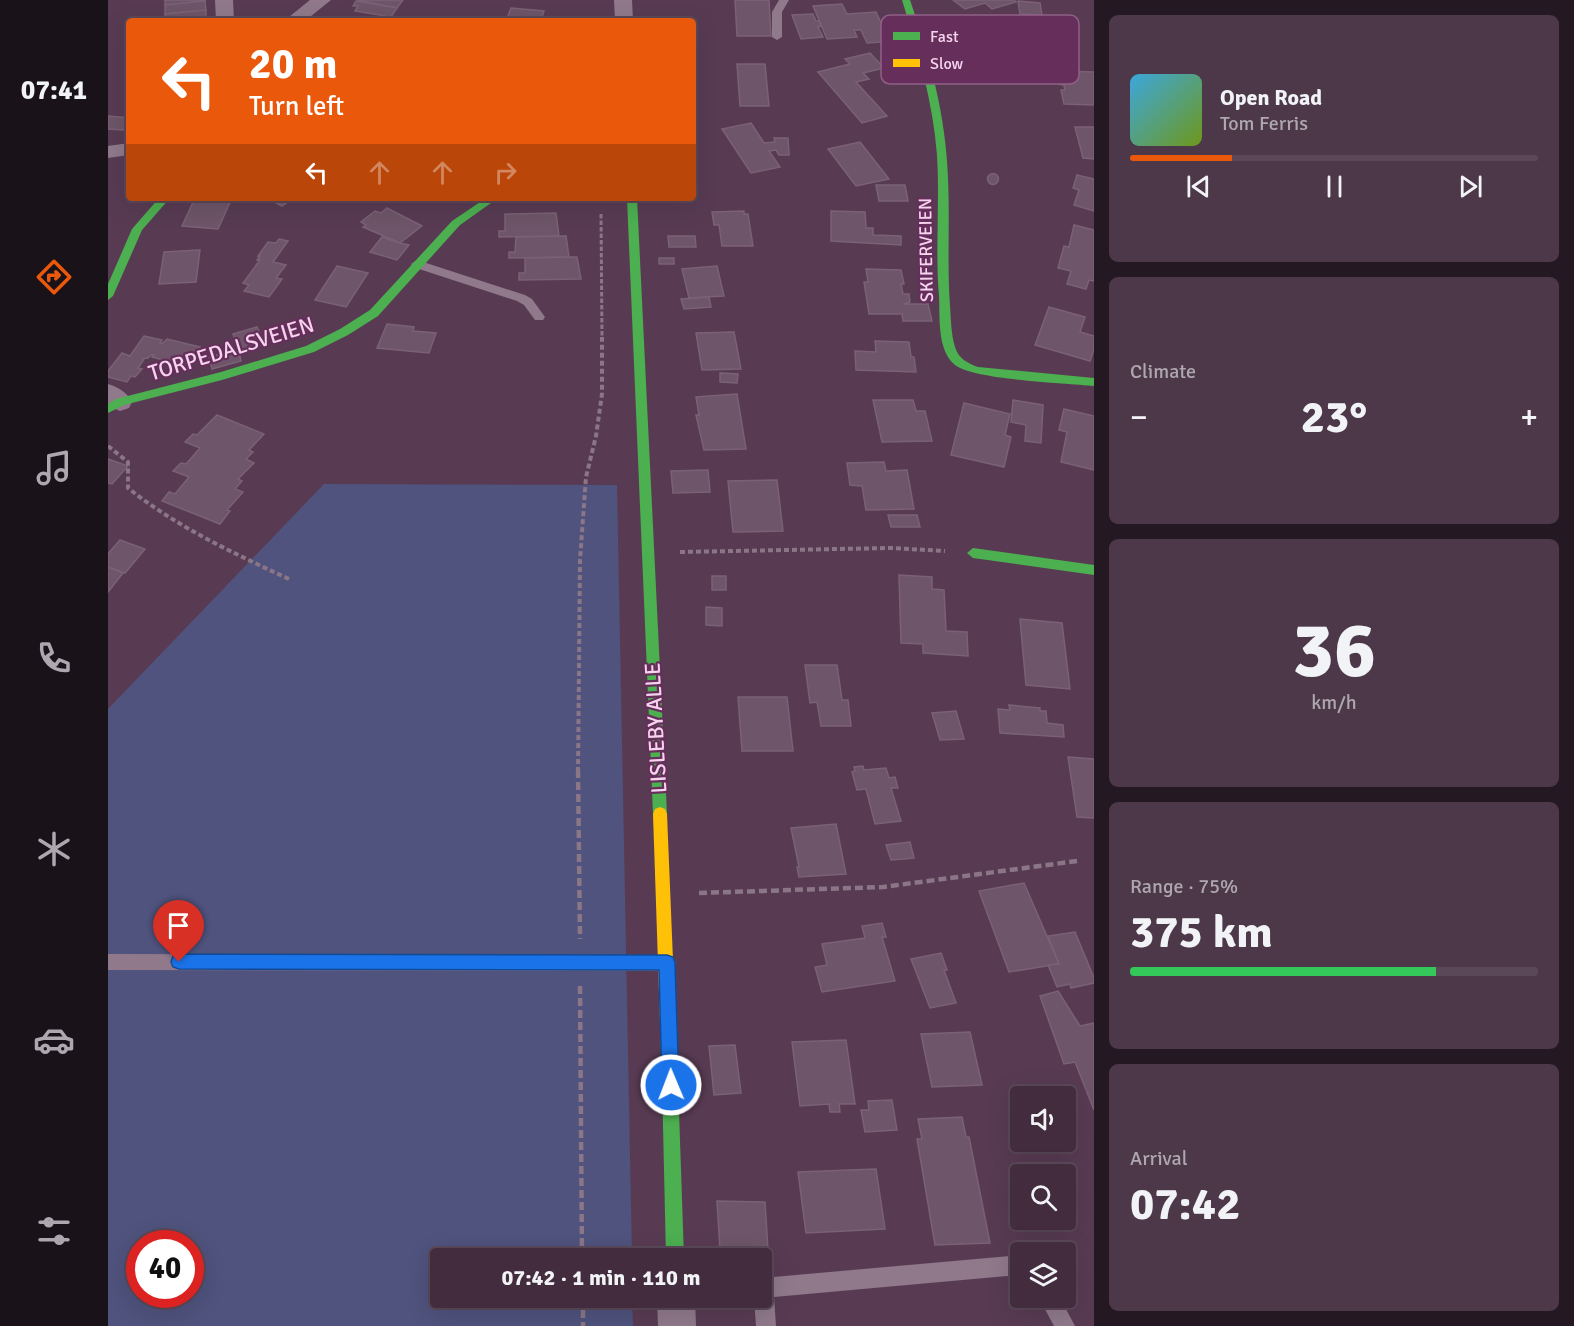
<!DOCTYPE html>
<html lang="en">
<head>
<meta charset="utf-8">
<style>
  :root { --surface:#422c3e; --page:#4c3849; --text:#f1f3f6; --muted:#aea7b0; --line:#5a4858; --accent:#ea580c }
  body { margin:0; font-family:Signika,sans-serif; background:var(--page); color:var(--text); height:100vh; display:flex; flex-direction:column; font-size:22px; white-space:nowrap }
  * { box-sizing:border-box; margin:0 }
  p { font-size:20px; color:var(--muted) }
  .icon { flex:none; width:33px; height:33px; fill:none; stroke:currentColor; stroke-width:2; stroke-linecap:round; stroke-linejoin:round }
  .map { position:relative; flex:1; overflow:hidden }
  .drawer { display:flex; flex-direction:column; gap:15px; padding:15px; background:#241822; width:480px }
  .drawer>* { flex:none }
  .top-card { position:absolute; left:18px; top:18px; width:570px; height:183px; border-radius:6px; box-shadow:0 6px 24px #0002,0 0 0 2px var(--line); background:#ea580c; color:#fff; overflow:hidden }
  .buttons { position:absolute; left:902px; top:1086px; display:grid; gap:12px }
  .buttons a { display:grid; place-items:center; width:66px; height:66px; border-radius:6px; background:var(--surface); box-shadow:0 6px 24px #0002,0 0 0 2px var(--line); font-size:30px }
  .speed { position:absolute; left:18px; top:1230px; display:flex; gap:12px; font-size:30px; font-weight:700; text-align:center }
  .speed>* { display:grid; place-content:center; width:78px; height:78px; border-radius:50%; background:var(--surface); box-shadow:0 6px 24px #0002,0 0 0 2px var(--line); line-height:1 }
  .speed .limit { border:9px solid #d22; background:#fff; color:#111 }
  .pin { position:absolute; display:grid; place-items:center; width:51px; height:51px; color:#fff; margin:-62px -26px; border-radius:50% 50% 50% 0; rotate:-45deg; box-shadow:0 0 6px #0007 }
  .pin .icon { rotate:45deg }
  .me { position:absolute; width:66px; margin:-33px; rotate:359deg; stroke-linejoin:round; filter:drop-shadow(0 0 4px #0008) }
  .turn { display:flex; align-items:center; gap:21px; height:126px; padding:0 24px; font-size:27px }
  .turn .icon { width:78px; height:78px; stroke-width:2.5 }
  .turn b { display:block; font-size:42px; line-height:51px }
  .lanes { display:flex; align-items:center; height:57px; padding:0 24px; background:#0003; justify-content:center; gap:30px; direction:ltr }
  .lanes .off { opacity:.35 }
  .big { font-size:45px; font-weight:700; line-height:1.1 }
  .drawer .tile { flex:1; display:flex; flex-direction:column; justify-content:center; gap:9px; min-width:0; padding:0 21px; border-radius:9px; background:var(--page) }
  .drawer .dial { align-items:center; gap:0 }
  .dial b { font-size:78px; line-height:1 }
  .song { display:flex; align-items:center; gap:18px }
  .cover { width:72px; height:72px; border-radius:9px; background:linear-gradient(135deg,hsl(200 70% 55%),hsl(80 70% 35%)) }
  .played { height:6px; border-radius:3px; background:linear-gradient(90deg,var(--accent) 25%,var(--line) 25%) }
  .keys { display:flex; justify-content:space-around; direction:ltr }
  .heat { display:flex; justify-content:space-between; align-items:center; font-size:33px; direction:ltr }
  .charge { height:9px; border-radius:4px; background:linear-gradient(90deg,#34c759 75%,var(--line) 0) }
  .trip { position:absolute; left:322px; top:1248px; width:342px; height:60px; border-radius:6px; background:var(--surface); box-shadow:0 6px 24px #0002,0 0 0 2px var(--line); font-weight:700; line-height:60px; text-align:center }
  main { display:flex; flex:1; min-height:0 }
  .menu { display:flex; flex-direction:column; width:108px; justify-content:space-around; align-items:center; background:#1a1219; color:var(--muted) }
  .menu .icon { width:42px; height:42px }
  .menu .active { color:var(--accent) }
  .menu b { font-size:27px; color:var(--text) }
  .map>svg:first-child { display:block }
  .green { fill:#4f537d; fill-rule:evenodd }
  .building { fill:#6e5569; stroke:#7b6176; stroke-width:1.5 }
  .lines { fill:none; stroke-linecap:round; stroke-linejoin:round }
  .path-far2 { stroke:#8a7686; stroke-width:3; stroke-dasharray:4.5 2; stroke-linecap:butt }
  .path-far1 { stroke:#8a7686; stroke-width:4; stroke-dasharray:5 3; stroke-linecap:butt }
  .path { stroke:#8a7686; stroke-width:4.5; stroke-dasharray:8 4; stroke-linecap:butt }
  .lane { fill:#8f798b; fill-rule:evenodd }
  .street { fill:#8f798b; fill-rule:evenodd }
  .fast { fill:#4caf50; fill-rule:evenodd }
  .slow { fill:#ffc107; fill-rule:evenodd }
  .route { fill:#1a73e8; stroke:#114b97; stroke-width:1.5 }
  .labels { text-anchor:middle; stroke-width:4.5; stroke-linejoin:round; paint-order:stroke }
  .far-street-label { font-size:18px; fill:#f6d4ee; stroke:#652e5b }
  .street-label { font-size:22px; fill:#f6d4ee; stroke:#652e5b }
  .key { fill:#652e5b; stroke:#906087; stroke-width:1.5 }
  .key-label { font-size:16px; fill:#f6d4ee }
</style>
</head>
<body>
<main>
<nav class="menu">
<b>07:41</b>
<svg class="icon active" aria-label="directions" viewBox="0 0 24 24"><path d="M12 3l9 9-9 9-9-9zM9 14v-3h6M13 9l2 2-2 2"/></svg>
<svg class="icon" aria-label="music" viewBox="0 0 24 24"><path d="M9 18V5l10-2v13"/><circle cx="6" cy="18" r="3"/><circle cx="16" cy="16" r="3"/></svg>
<svg class="icon" aria-label="phone" viewBox="0 0 24 24"><path d="M5 4h4l2 5-3 2q2 4 5 5l2-3 5 2v4C11 20 4 13 5 4z"/></svg>
<svg class="icon" aria-label="climate" viewBox="0 0 24 24"><path d="M12 3v18M4 7l16 10M4 17L20 7"/></svg>
<svg class="icon" aria-label="car" viewBox="0 0 24 24"><path d="M5 17H2v-5l4-1 3-4h7l3 4 3 1v5h-3M9 17h6M6 11h13"/><circle cx="7" cy="17" r="2"/><circle cx="17" cy="17" r="2"/></svg>
<svg class="icon" aria-label="filters" viewBox="0 0 24 24"><path d="M4 7h16M4 17h16"/><circle cx="9" cy="7" r="2"/><circle cx="15" cy="17" r="2"/></svg>
</nav>
<div class="map">
<svg width="986" height="1326" viewBox="0 0 986 1326">
  <rect width="100%" height="100%" fill="#583b53"/>
  <path class="green" d="M216,484L509,485L524,1258H333V1298H524L525,1326H0V709ZM32,1244H82V1294H32Z"/>
  <g class="building">
    <polygon points="57,0 97,0 97,1 57,5"/>
    <polygon points="249,0 295,0 289,8"/>
    <polygon points="627,0 661,0 663,36 629,36"/>
    <polygon points="845,0 906,0 908,2 884,9 877,3 857,9"/>
    <polygon points="97,1 98,10 57,14 57,5"/>
    <polygon points="248,1 289,8 283,17 247,11 250,6 245,6"/>
    <polygon points="910,1 932,3 934,15 912,14"/>
    <polygon points="734,4 739,14 768,12 774,25 779,25 787,41 759,43 753,30 746,30 749,37 719,39 705,6"/>
    <polygon points="403,8 436,11 433,21 398,21"/>
    <polygon points="98,10 98,19 57,21 57,14"/>
    <polygon points="705,14 708,21 711,21 713,26 710,27 715,37 693,39 684,15"/>
    <polygon points="762,53 776,68 755,73 761,79 748,82 779,116 754,123 710,72 742,64 737,59"/>
    <polygon points="629,64 657,64 661,106 632,106"/>
    <polygon points="948,71 986,72 986,105 956,104 953,90 957,90 956,85 951,84"/>
    <polygon points="0,116 21,118 15,130 0,129"/>
    <polygon points="643,123 656,143 667,142 666,138 680,138 681,155 671,155 668,150 661,151 672,167 643,173 614,129"/>
    <polygon points="967,127 986,127 986,159 975,158"/>
    <polygon points="752,142 781,179 748,186 720,149"/>
    <circle cx="885" cy="179" r="5.5"/>
    <polygon points="969,175 986,179 986,211 966,205 971,190 965,188"/>
    <polygon points="768,185 797,185 800,201 771,201"/>
    <polygon points="87,198 124,198 110,229 74,226"/>
    <polygon points="159,198 185,198 174,206"/>
    <polygon points="279,208 314,226 292,243 255,227 258,225 253,222 267,211 273,213"/>
    <polygon points="636,211 636,214 640,214 645,246 614,246 611,225 606,225 604,212"/>
    <polygon points="723,211 757,212 758,228 765,228 765,235 793,236 793,245 723,241"/>
    <polygon points="448,213 451,236 391,237 391,231 397,231 397,214"/>
    <polygon points="966,225 986,230 986,281 981,280 978,289 959,284 963,271 950,268 956,246 961,247"/>
    <polygon points="458,236 461,257 401,258 401,252 407,252 408,237"/>
    <polygon points="560,236 587,236 588,247 561,247"/>
    <polygon points="274,237 292,243 301,245 289,260 262,252"/>
    <polygon points="171,239 180,241 165,262 178,265 168,278 174,279 161,297 136,291 141,285 135,283 152,260 149,260 152,256 150,256 160,242 168,243"/>
    <polygon points="92,250 88,282 51,284 56,252"/>
    <polygon points="461,257 469,257 473,279 411,280 411,273 417,273 417,258"/>
    <rect x="551" y="258" width="15" height="6"/>
    <polygon points="229,266 260,273 238,307 207,300"/>
    <polygon points="609,266 616,296 581,298 574,269"/>
    <polygon points="758,269 793,270 796,284 793,284 795,294 801,294 802,302 795,304 820,304 824,321 795,321 794,314 761,314 756,282 760,282"/>
    <polygon points="601,297 603,307 576,309 573,299"/>
    <polygon points="941,307 977,317 972,332 986,336 986,349 982,361 927,345"/>
    <polygon points="279,324 306,327 305,331 328,333 321,353 269,348"/>
    <polygon points="149,327 157,344 134,351 131,349 125,334"/>
    <polygon points="626,332 633,369 594,370 588,333"/>
    <polygon points="36,336 54,340 52,343 55,343 59,339 92,347 78,366 44,357 46,355 43,355 40,358 34,359 36,359 30,368 34,369 27,377 23,376 19,382 0,377 0,371 14,353 22,356"/>
    <polygon points="767,341 801,342 803,357 806,357 808,372 748,370 747,351 768,352"/>
    <polygon points="131,349 134,351 131,352 133,361 104,369 101,357"/>
    <polygon points="612,373 630,374 629,383 612,382"/>
    <polygon points="629,394 638,449 596,450 588,415 591,415 588,397"/>
    <polygon points="765,400 805,400 808,411 817,411 824,441 774,442"/>
    <polygon points="905,400 935,405 933,443 917,441 918,425 903,422"/>
    <polygon points="856,403 902,414 897,435 903,437 896,467 843,455"/>
    <polygon points="956,409 986,416 986,470 953,462 959,432 951,430"/>
    <polygon points="109,415 156,434 141,450 145,452 138,459 146,463 130,479 134,481 127,489 135,492 119,510 122,511 112,524 54,501 61,492 67,494 81,477 65,471 73,463 78,464 92,448 77,442 85,434 89,435"/>
    <polygon points="0,459 20,466 4,484 0,483"/>
    <polygon points="776,462 778,471 799,470 806,509 758,510 754,486 742,485 739,463"/>
    <polygon points="600,470 602,492 565,493 563,471"/>
    <polygon points="669,480 675,531 625,532 620,481"/>
    <polygon points="780,515 809,515 812,527 783,527"/>
    <polygon points="12,540 37,549 17,573 0,567 0,554"/>
    <polygon points="0,567 15,573 0,592"/>
    <polygon points="791,575 824,577 824,589 836,590 838,631 859,632 860,656 815,653 815,644 793,643"/>
    <rect x="604" y="576" width="14" height="14"/>
    <polygon points="598,607 614,608 614,626 598,625"/>
    <polygon points="912,619 954,623 962,689 918,685"/>
    <polygon points="697,665 729,665 734,700 740,700 743,726 713,726 709,702 702,703"/>
    <polygon points="630,697 679,697 685,751 634,751"/>
    <polygon points="901,705 932,708 932,711 938,711 939,723 955,725 956,737 892,733 890,709 902,710"/>
    <polygon points="848,711 856,739 832,740 824,713"/>
    <polygon points="960,757 986,759 986,818 969,817"/>
    <polygon points="755,766 756,770 778,768 781,778 787,777 790,788 783,788 793,821 767,824 758,789 749,790 744,772 747,771 746,767"/>
    <polygon points="728,824 738,874 691,877 689,867 691,867 683,828"/>
    <polygon points="802,842 806,858 783,860 778,845"/>
    <polygon points="916,883 951,964 901,972 871,891"/>
    <polygon points="774,923 778,937 774,937 787,981 714,992 707,967 719,965 714,944 757,938 754,926"/>
    <polygon points="967,932 986,978 986,983 963,988 962,984 949,987 940,965 951,964 940,936"/>
    <polygon points="833,953 839,970 836,970 848,1003 822,1008 803,959"/>
    <polygon points="950,991 972,1026 986,1023 986,1110 967,1062 956,1064 932,996"/>
    <polygon points="862,1032 874,1085 824,1087 813,1034"/>
    <polygon points="738,1040 747,1104 731,1104 732,1112 722,1112 721,1104 692,1106 684,1042"/>
    <polygon points="627,1045 633,1093 606,1095 601,1046"/>
    <polygon points="784,1100 789,1130 757,1132 753,1110 761,1110 760,1101"/>
    <polygon points="854,1117 858,1137 861,1137 882,1243 827,1245 809,1139 814,1139 810,1119"/>
    <polygon points="768,1169 777,1229 698,1233 690,1172"/>
    <polygon points="609,1201 657,1202 660,1250 612,1250"/>
  </g>
  <g class="lines">
    <polyline class="path-far2" points="493,214 494,339"/>
    <g class="path-far1">
      <path d="M0,446L20,462V488C69,527 125,553 181,579"/>
      <polyline points="572,552 783,548 837,551"/>
      <polyline points="470,772 472,560 478,477 488,436 494,394 494,337"/>
    </g>
    <g class="path">
      <polyline points="470,770 472,939"/>
      <polyline points="591,893 775,887 969,861"/>
      <polyline points="472,986 474,1258"/>
      <polyline points="475,1298 475,1326"/>
    </g>
    <g class="lane">
      <polygon points="671,0 681,0 674,12 674,37 669,40 664,37 664,12"/>
      <polygon points="309,260 417,295 424,299 437,317 435,320 427,320 416,305 409,301 305,267 303,264"/>
      <polygon points="0,954 559,955 565,957 568,963 565,969 559,971 0,970"/>
      <polygon points="902,1256 912,1261 912,1283 899,1276 666,1297 668,1326 648,1326 646,1298 654,1298 654,1278"/>
      <polygon points="931,1298 952,1298 967,1326 946,1326"/>
    </g>
    <g class="street">
      <polygon points="107,0 125,0 126,21 108,21"/>
      <polygon points="202,0 223,0 197,21 176,21"/>
      <polygon points="506,0 524,0 525,21 507,21"/>
      <polygon points="21,143 21,155 0,158 0,146"/>
      <path d="M0,384C10,387 19,392 24,402L21,408L12,411L0,406Z"/>
      <polygon points="549,1298 587,1298 588,1326 550,1326"/>
    </g>
    <g class="fast">
      <path d="M794,0H802C822,58 838,116 840,178C842,221 839,263 842,306C843,319 843,334 847,347C850,358 859,363 870,367L986,378V386C958,383 866,380 847,365C829,350 832,318 831,296C827,249 832,202 829,155C825,102 810,51 794,0Z"/>
      <polygon points="51,198 62,198 34,230 5,296 0,300 0,284 24,229"/>
      <polygon points="378,198 390,198 352,225 270,316 240,335 206,352 114,380 16,405 0,413 0,404 8,399 113,372 198,346 232,329 262,310 344,221"/>
      <polygon points="519,198 529,198 559,814 557,819 552,821 547,819 545,814"/>
      <polygon points="865,548 986,565 986,575 865,558 859,553"/>
      <polygon points="562,1074 568,1076 570,1082 576,1258 558,1258 554,1082 556,1076"/>
    </g>
    <polygon class="slow" points="552,807 557,809 559,814 570,1082 568,1088 562,1090 556,1088 554,1082 545,814 547,809"/>
  </g>
  <polygon class="route" points="71,954 559,955 565,957 567,963 571,1085 569,1091 563,1093 557,1091 554,1085 551,970 71,969 65,967 63,962 65,956"/>
  <g class="labels">
    <g class="far-street-label">
      <text transform="translate(818 250) rotate(-91)" y="6">SKIFERVEIEN</text>
    </g>
    <g class="street-label">
      <text transform="translate(123 348) rotate(-17)" y="8">TORPEDALSVEIEN</text>
      <text transform="translate(547 728) rotate(-93)" y="8">LISLEBY ALLE</text>
    </g>
  </g>
  <rect x="773" y="15" width="198" height="69" rx="9" class="key"/>
  <rect x="785" y="32" width="27" height="8" fill="#4caf50"/>
  <rect x="785" y="59" width="27" height="8" fill="#ffc107"/>
  <g class="key-label">
    <text x="822" y="42">Fast</text>
    <text x="822" y="69">Slow</text>
  </g>
</svg>
<div class="buttons">
<a><svg class="icon" aria-label="sound" viewBox="0 0 24 24"><path d="M4 9h4l5-4v14l-5-4H4zM17 9q2 3 0 6"/></svg></a>
<a><svg class="icon" aria-label="search" viewBox="0 0 24 24"><circle cx="10" cy="10" r="6"/><path d="M15 15l6 6"/></svg></a>
<a><svg class="icon" aria-label="layers" viewBox="0 0 24 24"><path d="M12 4l9 5-9 5-9-5zM3 14l9 5 9-5"/></svg></a>
</div>
<div class="speed"><div class="limit">40</div></div>
<div class="pin" style="left:71px;top:962px;background:#d93025"><svg class="icon" aria-label="arrive" viewBox="0 0 24 24"><path d="M6 21V4h12l-3 4 3 4H6"/></svg></div>
<svg class="me" style="left:563px;top:1085px" viewBox="-20 -20 40 40"><circle r="17" fill="#1a73e8" stroke="#fff" stroke-width="3"/><path d="M0-11L8 9 0 5-8 9z" fill="#fff"/></svg>
<div class="trip">07:42 · 1 min · 110 m</div>
<div class="top-card">
<div class="turn"><svg class="icon" aria-label="left" viewBox="0 0 24 24"><path d="M17 20v-9H6M10 6l-5 5 5 5"/></svg><div><b>20 m</b>Turn left</div></div>
<div class="lanes"><svg class="icon" aria-label="left" viewBox="0 0 24 24"><path d="M17 20v-9H6M10 6l-5 5 5 5"/></svg><svg class="icon off" aria-label="ahead" viewBox="0 0 24 24"><path d="M12 20V5M6 11l6-6 6 6"/></svg><svg class="icon off" aria-label="ahead" viewBox="0 0 24 24"><path d="M12 20V5M6 11l6-6 6 6"/></svg><svg class="icon off" aria-label="right" viewBox="0 0 24 24"><path d="M7 20v-9h11M14 6l5 5-5 5"/></svg></div>
</div>
</div>
<section class="drawer">
<div class="tile">
<div class="song"><i class="cover"></i><div><b>Open Road</b><p>Tom Ferris</p></div></div>
<div class="played"></div>
<div class="keys"><svg class="icon" aria-label="previous" viewBox="0 0 24 24"><path d="M18 5L8 12l10 7zM5 5v14"/></svg><svg class="icon" aria-label="pause" viewBox="0 0 24 24"><path d="M8 5v14M16 5v14"/></svg><svg class="icon" aria-label="next" viewBox="0 0 24 24"><path d="M6 5l10 7-10 7zM19 5v14"/></svg></div>
</div>
<div class="tile"><p>Climate</p>
<div class="heat"><a>−</a><b class="big">23°</b><a>+</a></div>
</div>
<div class="tile dial"><b>36</b><p>km/h</p></div>
<div class="tile"><p>Range · 75%</p><b class="big">375 km</b><div class="charge"></div></div>
<div class="tile"><p>Arrival</p><b class="big">07:42</b></div>
</section>
</main>
</body>
</html>
